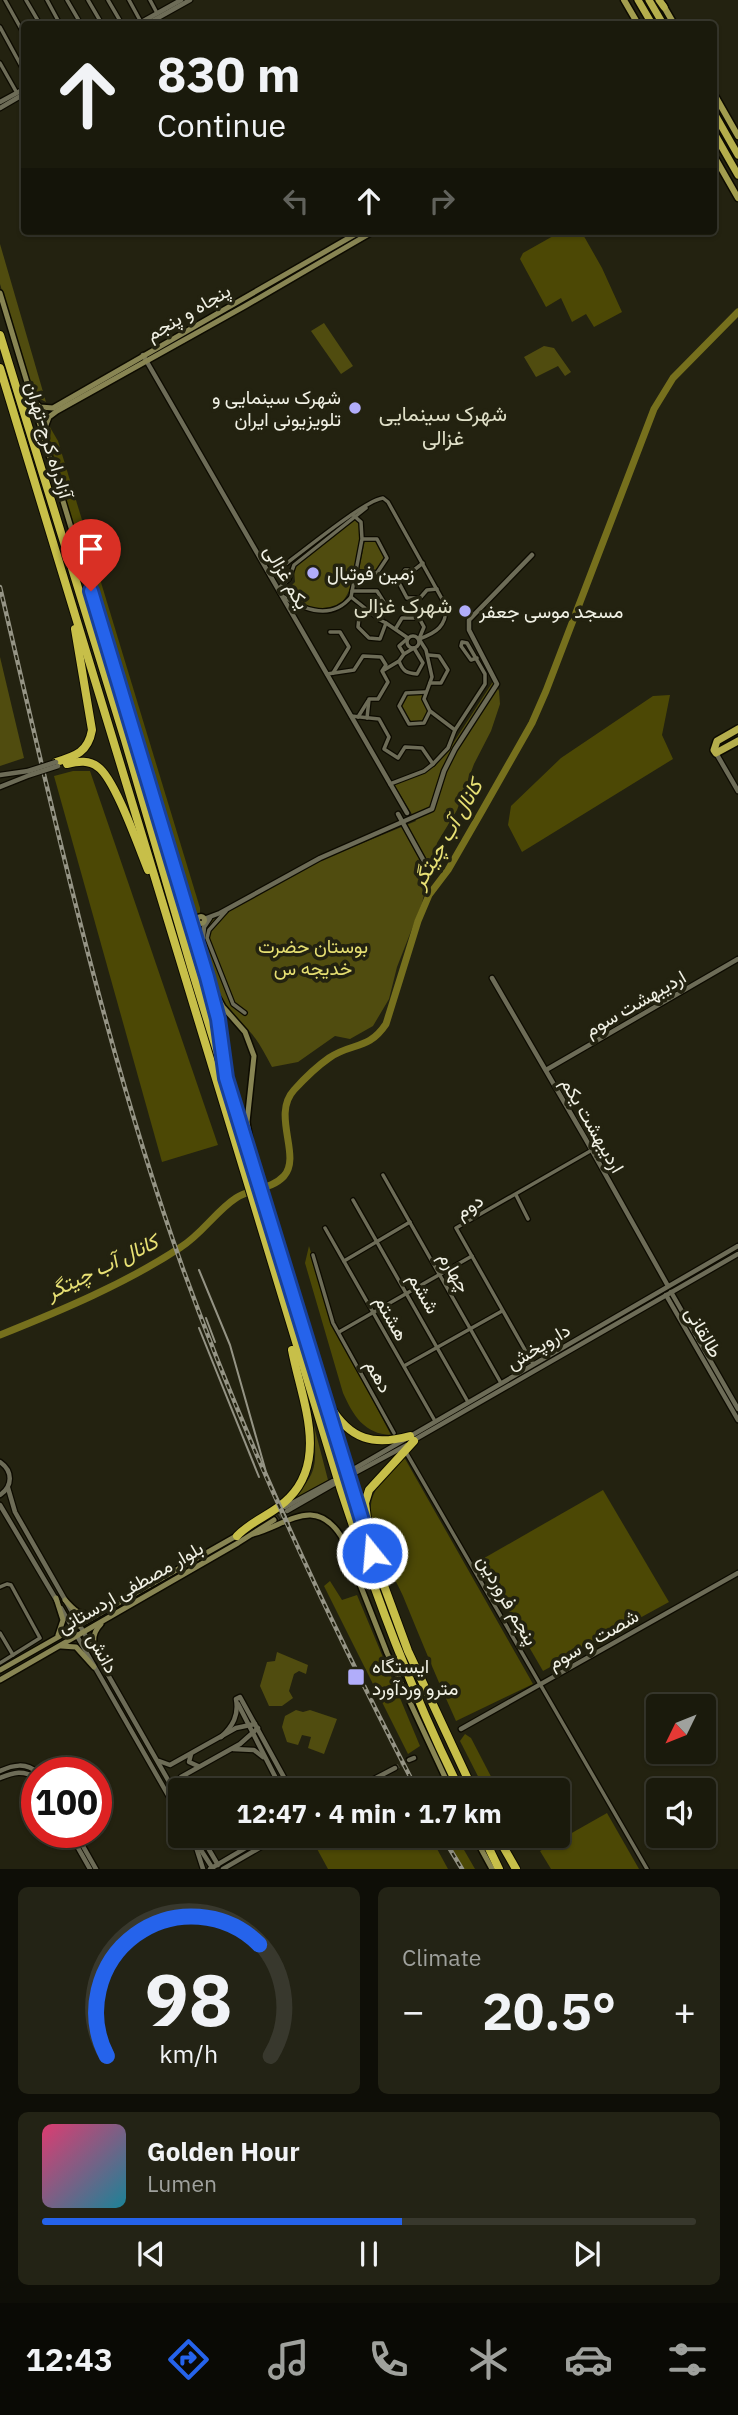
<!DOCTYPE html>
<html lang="en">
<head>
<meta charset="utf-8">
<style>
  :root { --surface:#1a1a0c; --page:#232315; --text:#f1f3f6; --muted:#9fa19d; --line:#38382d; --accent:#2563eb }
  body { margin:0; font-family:"IBM Plex Sans",Vazirmatn,sans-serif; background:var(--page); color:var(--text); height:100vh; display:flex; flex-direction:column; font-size:26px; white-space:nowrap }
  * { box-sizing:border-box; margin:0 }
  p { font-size:23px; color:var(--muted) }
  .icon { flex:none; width:38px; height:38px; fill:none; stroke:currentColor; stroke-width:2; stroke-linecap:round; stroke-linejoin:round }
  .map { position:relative; height:1869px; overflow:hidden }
  .side { display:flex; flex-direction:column; gap:18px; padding:18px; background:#0e0e07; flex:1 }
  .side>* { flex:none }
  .top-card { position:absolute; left:21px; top:21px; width:696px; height:214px; border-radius:7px; box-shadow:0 2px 5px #0004,0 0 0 2px var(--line); background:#1a1a0c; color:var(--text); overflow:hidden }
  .needle { width:46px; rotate:227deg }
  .controls { position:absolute; left:646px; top:1694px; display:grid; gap:14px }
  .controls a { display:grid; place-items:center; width:70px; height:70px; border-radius:7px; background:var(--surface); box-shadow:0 2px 5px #0004,0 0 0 2px var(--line); font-size:35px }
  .speed { position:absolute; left:21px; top:1757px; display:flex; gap:14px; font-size:35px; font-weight:700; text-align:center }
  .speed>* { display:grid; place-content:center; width:91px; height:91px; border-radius:50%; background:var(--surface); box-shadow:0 2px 5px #0004,0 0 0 2px var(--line); line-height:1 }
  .speed .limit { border:10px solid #d22; background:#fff; color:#111 }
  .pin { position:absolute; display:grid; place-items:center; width:60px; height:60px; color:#fff; margin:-72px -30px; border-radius:50% 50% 50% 0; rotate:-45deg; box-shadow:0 0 7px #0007 }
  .pin .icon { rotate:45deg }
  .me { position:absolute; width:77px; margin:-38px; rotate:343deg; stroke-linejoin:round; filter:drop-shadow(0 0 5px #0008) }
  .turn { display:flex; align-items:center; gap:24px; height:147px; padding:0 21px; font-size:32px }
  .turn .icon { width:91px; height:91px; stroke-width:2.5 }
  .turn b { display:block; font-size:49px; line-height:60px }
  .lanes { display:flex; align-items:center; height:66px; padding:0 21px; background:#0003; justify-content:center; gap:35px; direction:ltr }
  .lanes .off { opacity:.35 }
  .big { font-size:52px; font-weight:700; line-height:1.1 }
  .side .widget { flex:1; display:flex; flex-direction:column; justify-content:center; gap:10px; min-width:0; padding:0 24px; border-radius:10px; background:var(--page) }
  .side .dial { align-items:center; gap:0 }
  .dial svg { height:182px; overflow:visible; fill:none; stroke:var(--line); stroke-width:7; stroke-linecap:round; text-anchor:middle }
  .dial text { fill:var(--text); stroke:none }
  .song { display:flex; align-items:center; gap:21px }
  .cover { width:84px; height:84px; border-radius:10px; background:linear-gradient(135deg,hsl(340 70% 55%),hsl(190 70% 35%)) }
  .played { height:7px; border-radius:4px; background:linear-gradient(90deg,var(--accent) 55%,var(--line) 55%) }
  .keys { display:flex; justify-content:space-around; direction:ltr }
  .heat { display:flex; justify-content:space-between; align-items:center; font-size:38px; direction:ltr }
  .side .tiles { flex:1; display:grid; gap:18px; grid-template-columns:1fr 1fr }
  .widget:last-child { grid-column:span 2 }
  .trip { position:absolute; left:168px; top:1778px; width:402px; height:70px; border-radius:7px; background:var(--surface); box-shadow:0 2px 5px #0004,0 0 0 2px var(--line); font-weight:700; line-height:70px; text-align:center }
  .tab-bar { display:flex; height:112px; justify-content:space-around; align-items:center; background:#0a0a05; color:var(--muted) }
  .tab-bar .icon { width:49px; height:49px }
  .tab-bar .on { color:var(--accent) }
  .tab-bar b { font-size:32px; color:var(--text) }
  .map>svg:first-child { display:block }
  .green { fill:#504c0f }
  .forest { fill:#4c4805 }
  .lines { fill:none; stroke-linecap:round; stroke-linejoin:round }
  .river { stroke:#76701d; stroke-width:7 }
  .tertiary-tunnel { stroke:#424130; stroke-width:4.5; stroke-dasharray:4.5 2; stroke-linecap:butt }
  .minor-casing { stroke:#0d0b00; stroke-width:6 }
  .tertiary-casing { stroke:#0d0b00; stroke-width:7 }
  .secondary-casing { stroke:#0d0b00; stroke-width:8 }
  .primary-casing { stroke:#0d0b00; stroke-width:9 }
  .trunk-casing { stroke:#0d0b00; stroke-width:10 }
  .motorway-casing { stroke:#0d0b00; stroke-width:10 }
  .minor { stroke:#6d6c57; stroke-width:3.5 }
  .tertiary { stroke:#6d6c57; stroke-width:4.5 }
  .secondary { stroke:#888553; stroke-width:5 }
  .primary { stroke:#a39e4f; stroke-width:6 }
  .trunk { stroke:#b5ae4c; stroke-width:7 }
  .motorway { stroke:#c7bf49; stroke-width:8 }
  .tram { stroke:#959485; stroke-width:2 }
  .rail-casing { stroke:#959485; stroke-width:4.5 }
  .rail { stroke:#232210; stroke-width:2; stroke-dasharray:5; stroke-linecap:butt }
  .tertiary-bridge-casing { stroke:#0d0b00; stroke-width:7; stroke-linecap:butt }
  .tertiary-bridge { stroke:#6d6c57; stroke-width:4.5 }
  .route-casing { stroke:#184099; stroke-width:18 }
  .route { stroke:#2563eb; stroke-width:12 }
  .poi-dot { fill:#b1adfa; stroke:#232210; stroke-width:2.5 }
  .labels { text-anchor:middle; stroke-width:7; stroke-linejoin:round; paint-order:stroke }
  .street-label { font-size:19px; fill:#f1f1e5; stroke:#232210 }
  .poi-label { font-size:19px; fill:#f1f1e5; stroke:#232210; text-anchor:start }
  .park-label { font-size:19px; fill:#e6df72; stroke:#232210 }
  .neighbourhood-label { font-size:21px; fill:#e0e0c8; stroke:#232210 }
  .water-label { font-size:21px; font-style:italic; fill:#e8e174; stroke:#232210 }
</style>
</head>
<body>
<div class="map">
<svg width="738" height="1869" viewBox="0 0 738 1869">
  <rect width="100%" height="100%" fill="#232210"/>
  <g class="green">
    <polygon points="0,244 46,402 34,396 0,284"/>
    <polygon points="324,323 353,366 341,374 311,331"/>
    <polygon points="544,346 554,348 571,372 565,376 558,366 536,377 524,357"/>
    <path d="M356,519L359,521C361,542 356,598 335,608C329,611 319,609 313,608C302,606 292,600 286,591L295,582L294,568Z"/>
    <polygon points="365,540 376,541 384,557 375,571 359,570"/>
    <polygon points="0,657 24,758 0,766"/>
    <path d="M494,680L499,691L500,704L491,731L474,764L457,810L437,843L422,903L397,967L389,999L373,1026L350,1039L335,1036L298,1062L272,1067C266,1056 260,1044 252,1034C244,1025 233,1017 226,1007C209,982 195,948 211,920L324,859L416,821L394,784L428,771L448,751Z"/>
    <polygon points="408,694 422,694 422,700 428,711 422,721 410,722 401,706"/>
    <path d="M314,1426L328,1480L291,1501C319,1471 316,1466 314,1426Z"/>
    <polygon points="277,1652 308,1665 306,1674 299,1671 294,1674 289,1691 293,1698 282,1706 269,1706 260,1686 267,1662 275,1661"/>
    <polygon points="296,1710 303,1712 310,1710 337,1719 324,1754 308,1748 311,1737 302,1735 298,1745 287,1742 282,1727 285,1716"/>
  </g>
  <g class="forest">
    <polygon points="562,231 581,231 602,268 622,312 594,327 586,314 572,322 561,298 546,307 520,259 523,253"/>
    <polygon points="44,417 58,441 200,908 200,913 191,913 189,910 42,421"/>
    <polygon points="670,695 662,735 673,759 522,852 508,825 511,806 561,758 653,696"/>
    <polygon points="73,771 90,771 218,1145 162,1162 54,776"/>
    <path d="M309,1246L332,1323L391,1435C364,1434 353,1415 343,1393L305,1263Z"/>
    <path d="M404,1457L533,1684L456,1721C437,1679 420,1638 403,1596C391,1568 366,1537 371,1505C373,1486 391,1471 404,1457Z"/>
    <polygon points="603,1490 669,1602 543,1671 479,1561"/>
    <polygon points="330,1581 342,1600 357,1595 420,1746 408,1754 324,1586"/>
    <polygon points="465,1734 471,1738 498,1790 485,1790 460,1741"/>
    <polygon points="607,1813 639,1869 551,1869 540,1851"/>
    <polygon points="310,1836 430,1836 448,1869 328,1869"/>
    <polygon points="441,1836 456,1836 475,1869 460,1869"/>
  </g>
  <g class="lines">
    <path class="river" d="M0,1335C60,1311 127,1283 181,1247C202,1234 216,1211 236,1198C251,1188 271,1190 284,1176C302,1156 271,1115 294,1090C304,1079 316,1067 329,1058C352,1042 368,1051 386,1024L418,921L429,895L448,870L482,811L532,723L546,691L654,409L673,378L738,312"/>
    <g class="tertiary-tunnel">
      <polyline points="274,1520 287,1511"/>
      <polyline points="395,1768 409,1760"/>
    </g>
    <defs>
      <g id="minor">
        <polyline points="5,0 24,34"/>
        <polyline points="26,0 40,24"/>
        <polyline points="47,0 60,24"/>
        <polyline points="67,0 81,24"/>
        <polyline points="88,0 102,24"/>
        <polyline points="108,0 122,24"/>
        <polyline points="129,0 141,22"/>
        <polyline points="150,0 157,13"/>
        <polyline points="0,27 24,71"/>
        <polyline points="0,63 17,93"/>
        <polyline points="423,563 414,570 405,570 398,581 407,598 420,598 427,590 437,589"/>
        <polyline points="356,572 377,573 387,558 377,539 363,539"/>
        <path d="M270,576C291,561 364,500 383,498L388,502L446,606C447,626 436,633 419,639"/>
        <polyline points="279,588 289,579 294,565 366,508"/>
        <path d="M284,597C306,611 332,620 351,597L362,539L361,522L353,515"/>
        <polyline points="351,597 380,620 387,607 377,591 352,591"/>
        <polyline points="366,611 359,617 358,627 369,638 380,639 386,623 380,620"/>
        <polyline points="386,623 408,638 399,646 404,654"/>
        <polyline points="396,628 402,618 419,618 424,627 419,639"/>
        <polyline points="330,632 340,632 349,647 333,673"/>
        <circle cx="413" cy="642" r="6"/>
        <polyline points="419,639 426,650 432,677 424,699 430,711 455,730"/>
        <polyline points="428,655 439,656 448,670 441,683 430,683"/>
        <path d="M384,670L399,661C403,672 407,673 417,674L423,663L414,648L404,654L399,661"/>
        <polyline points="327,674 354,670 363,656 381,657 386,665 382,671 388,682 378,699 369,699 367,718"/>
        <polyline points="426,692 406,693 399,706 409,724 424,723 430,711"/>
        <polyline points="351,716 379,719 389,737 384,749 398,758 405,747 422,748 433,764"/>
        <polyline points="358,717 368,701"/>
        <polyline points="390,784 424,771 433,764 448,748 455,730 485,684 485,674 467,643 462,642 461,646 471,660 477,658"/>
        <polyline points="226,911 209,930 207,938 233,1004 245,1013"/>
        <polyline points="383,1175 501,1383"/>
        <polyline points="516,1195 528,1219"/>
        <polyline points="353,1200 468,1402"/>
        <polyline points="325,1228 435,1421"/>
        <polyline points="313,1255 333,1323 394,1433"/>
        <polyline points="344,1261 410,1222"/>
        <polyline points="339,1332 472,1256"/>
        <polyline points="533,1364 456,1228 592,1150"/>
        <polyline points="404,1366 502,1311"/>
        <polyline points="407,1454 647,1869"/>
        <polyline points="0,1587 7,1584 11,1585 40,1638 0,1663"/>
        <polyline points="0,1633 13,1655"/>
      </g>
      <g id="tertiary">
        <polyline points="138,24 181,0"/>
        <polyline points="147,24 190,0"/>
        <polyline points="0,102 24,89"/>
        <polyline points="0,108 24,94"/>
        <polyline points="143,355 407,813"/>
        <polyline points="716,753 738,791"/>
        <polyline points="0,775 28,771"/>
        <polyline points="0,787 30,775"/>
        <polyline points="398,814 425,863"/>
        <polyline points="204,919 220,913 320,858 432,809 444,771 455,749 497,684 469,630 469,620 532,555"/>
        <polyline points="201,955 204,927 210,918"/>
        <polyline points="492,978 585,1138 668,1286"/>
        <polyline points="546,1070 738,959"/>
        <polyline points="671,1292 738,1409"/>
        <polyline points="666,1295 738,1420"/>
        <polyline points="414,1440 738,1254"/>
        <path d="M0,1462C13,1471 13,1486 0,1495"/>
        <polyline points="352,1470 738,1246"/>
        <polyline points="353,1474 407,1445"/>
        <polyline points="8,1488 15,1512 180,1801"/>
        <polyline points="0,1505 57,1601"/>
        <polyline points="285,1507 333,1481"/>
        <polyline points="287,1511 334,1484"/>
        <polyline points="61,1608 180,1816"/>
        <polyline points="238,1704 282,1790"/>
        <polyline points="461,1729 738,1573"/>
        <path d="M221,1737C233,1726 239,1715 236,1699L240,1697L291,1790"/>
        <polyline points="233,1749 254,1750 263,1757"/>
        <polyline points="191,1754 189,1762 198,1766"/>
        <polyline points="409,1760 414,1758"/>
        <polyline points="159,1761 170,1765 236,1728 255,1724"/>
        <path d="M0,1771C13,1765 26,1762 38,1773"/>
        <path d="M0,1778C14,1772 23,1770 37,1778"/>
        <polyline points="353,1790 395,1768"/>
        <polyline points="175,1792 181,1777 240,1744 258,1728"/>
        <polyline points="69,1832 90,1869"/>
        <polyline points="75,1832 96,1869"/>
        <polyline points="192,1836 213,1869"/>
        <polyline points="201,1836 218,1865"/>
        <polyline points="196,1847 203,1869"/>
        <polyline points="210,1869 266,1836"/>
        <polyline points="223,1869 280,1836"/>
      </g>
      <g id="secondary">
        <polyline points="0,293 207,977"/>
        <polyline points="34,401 40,407 53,408 361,231"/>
        <polyline points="44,430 49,417 57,411 245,306 374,231"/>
        <circle cx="201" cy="920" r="3.5"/>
        <polyline points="213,989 223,1007 245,1032 254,1056 247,1122 253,1158"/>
        <path d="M253,1534C287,1525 314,1495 341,1536L387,1653L451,1790"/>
        <polyline points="56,1598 63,1620 58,1635"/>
        <path d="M65,1600C73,1609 79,1616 92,1614"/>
        <polyline points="61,1646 76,1647 94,1667"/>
        <path d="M100,1662C94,1647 89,1636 101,1624"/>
        <polyline points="0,1670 238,1535"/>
        <polyline points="0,1680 238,1543 274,1520"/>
        <polyline points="474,1836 492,1869"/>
      </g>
      <g id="primary">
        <polyline points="624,0 638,24"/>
        <polyline points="663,5 674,24"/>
        <polyline points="714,94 738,136"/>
        <polyline points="714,156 738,198"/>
      </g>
      <g id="trunk">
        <polyline points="638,0 652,24"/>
        <polyline points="649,0 663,24"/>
        <polyline points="659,0 664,7"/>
        <polyline points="714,113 738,155"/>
        <polyline points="714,133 738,175"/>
        <polyline points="738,729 717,741 714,750 716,753 738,741"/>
      </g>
      <g id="motorway">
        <polyline points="0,335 125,740 192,970 372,1553 408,1651 473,1790"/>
        <path d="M0,368L341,1490C375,1593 412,1694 460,1790"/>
        <path d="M56,762C76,756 88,752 92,730L75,629"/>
        <path d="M67,764C79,761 89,760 98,767C115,779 139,848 148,870"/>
        <polyline points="207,977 218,1019 223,1055"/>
        <path d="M330,1406C350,1440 374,1446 410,1436"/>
        <polyline points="368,1526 365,1503 369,1490 414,1441"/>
        <path d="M237,1536C252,1520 274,1514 289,1498C329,1458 301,1398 292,1350"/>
        <polyline points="483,1836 499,1869"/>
        <polyline points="497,1836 516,1869"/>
      </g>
    </defs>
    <use href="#minor" class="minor-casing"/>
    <use href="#tertiary" class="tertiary-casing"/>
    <use href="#secondary" class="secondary-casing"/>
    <use href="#primary" class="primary-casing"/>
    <use href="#trunk" class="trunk-casing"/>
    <use href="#motorway" class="motorway-casing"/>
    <use href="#minor" class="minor"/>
    <use href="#tertiary" class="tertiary"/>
    <use href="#secondary" class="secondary"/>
    <use href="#primary" class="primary"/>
    <use href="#trunk" class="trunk"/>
    <use href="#motorway" class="motorway"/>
    <g class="tram">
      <polyline points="199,1270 230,1345 266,1472 289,1524"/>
      <polyline points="206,1318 215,1342"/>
      <polyline points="199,1328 259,1477"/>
    </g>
    <defs>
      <g id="rail">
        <path d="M0,587C54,816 104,1047 183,1269C248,1449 329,1621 417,1790"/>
        <polyline points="442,1836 462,1869"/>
      </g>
    </defs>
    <use href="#rail" class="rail-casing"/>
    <use href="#rail" class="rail"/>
    <defs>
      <g id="tertiary-bridge">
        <polyline points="28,771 56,762"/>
        <polyline points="30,775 58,766"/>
      </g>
    </defs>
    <use href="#tertiary-bridge" class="tertiary-bridge-casing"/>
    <use href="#tertiary-bridge" class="tertiary-bridge"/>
  </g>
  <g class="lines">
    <defs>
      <polyline id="route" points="91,591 207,977 218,1019 226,1078 372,1553"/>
    </defs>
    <use href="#route" class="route-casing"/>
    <use href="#route" class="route"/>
  </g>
  <g class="poi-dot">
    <circle cx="355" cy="408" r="7"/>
    <circle cx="313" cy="573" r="7"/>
    <circle cx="465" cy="611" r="7"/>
    <rect x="347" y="1668" width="18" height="18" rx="3.5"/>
  </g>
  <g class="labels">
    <g class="street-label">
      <text transform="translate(188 312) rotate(-30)" y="7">پنجاه و پنجم</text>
      <text transform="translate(49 440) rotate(73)" y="7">آزادراه کرج-تهران</text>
      <text transform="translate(287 577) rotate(60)" y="7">یکم غزالی</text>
      <text transform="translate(635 1003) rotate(-30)" y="7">اردیبهشت سوم</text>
      <text transform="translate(593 1125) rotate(60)" y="7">اردیبهشت یکم</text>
      <text transform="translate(469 1206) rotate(-33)" y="7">دوم</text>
      <text transform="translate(455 1272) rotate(60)" y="7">چهارم</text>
      <text transform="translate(424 1293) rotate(60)" y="7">ششم</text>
      <text transform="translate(392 1318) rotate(61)" y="7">هشتم</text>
      <text transform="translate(704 1332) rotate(60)" y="7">طالقانی</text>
      <text transform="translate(538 1346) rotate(-31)" y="7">داروپخش</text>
      <text transform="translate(379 1376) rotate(61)" y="7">دهم</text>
      <text transform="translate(130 1587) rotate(-30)" y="7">بلوار مصطفی اردستانی</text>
      <text transform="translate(508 1600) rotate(60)" y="7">پنجم فروردین</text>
      <text transform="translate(593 1639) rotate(-30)" y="7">شصت و سوم</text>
      <text transform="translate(103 1653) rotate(61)" y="7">دانش</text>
    </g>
    <g class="poi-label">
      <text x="341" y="404" text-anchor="end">شهرک سینمایی و<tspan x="341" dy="22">تلویزیونی ایران</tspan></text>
      <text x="327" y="580">زمین فوتبال</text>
      <text x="479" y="618">مسجد موسی جعفر</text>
      <text x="372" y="1673">ایستگاه<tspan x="372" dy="22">مترو وردآورد</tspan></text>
    </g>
    <g class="park-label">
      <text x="313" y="953">بوستان حضرت<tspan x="313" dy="22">خدیجه س</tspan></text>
    </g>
    <g class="neighbourhood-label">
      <text x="443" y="421">شهرک سینمایی<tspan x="443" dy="24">غزالی</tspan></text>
      <text x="403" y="613">شهرک غزالی</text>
    </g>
    <g class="water-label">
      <text transform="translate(447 834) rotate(-60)" y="7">کانال آب چیتگر</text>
      <text transform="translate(102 1267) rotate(-26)" y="7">کانال آب چیتگر</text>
    </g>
  </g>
</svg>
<div class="controls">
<a><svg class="needle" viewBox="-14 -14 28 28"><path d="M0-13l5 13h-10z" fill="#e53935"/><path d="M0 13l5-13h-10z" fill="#9fa19d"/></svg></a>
<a><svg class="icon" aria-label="sound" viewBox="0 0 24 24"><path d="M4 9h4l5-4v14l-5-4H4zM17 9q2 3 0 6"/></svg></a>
</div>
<div class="speed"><div class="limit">100</div></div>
<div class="pin" style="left:91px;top:591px;background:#d93025"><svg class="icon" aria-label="arrive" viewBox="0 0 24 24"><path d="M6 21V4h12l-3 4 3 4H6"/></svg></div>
<svg class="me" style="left:372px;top:1553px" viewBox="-20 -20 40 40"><circle r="17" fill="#2563eb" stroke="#fff" stroke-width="3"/><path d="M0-11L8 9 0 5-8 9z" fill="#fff"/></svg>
<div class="trip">12:47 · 4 min · 1.7 km</div>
<div class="top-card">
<div class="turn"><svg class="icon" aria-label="ahead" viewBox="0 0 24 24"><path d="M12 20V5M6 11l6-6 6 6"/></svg><div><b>830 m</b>Continue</div></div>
<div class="lanes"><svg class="icon off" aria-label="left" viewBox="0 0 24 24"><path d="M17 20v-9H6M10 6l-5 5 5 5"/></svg><svg class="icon" aria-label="ahead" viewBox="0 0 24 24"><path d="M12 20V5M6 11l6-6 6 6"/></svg><svg class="icon off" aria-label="right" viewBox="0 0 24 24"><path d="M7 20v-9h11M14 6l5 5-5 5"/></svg></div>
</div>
</div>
<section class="side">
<div class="tiles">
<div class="widget dial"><svg viewBox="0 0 100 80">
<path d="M14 69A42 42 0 1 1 86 69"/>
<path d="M14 69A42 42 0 0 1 81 20" stroke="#2563eb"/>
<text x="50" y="56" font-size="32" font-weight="700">98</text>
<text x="50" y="72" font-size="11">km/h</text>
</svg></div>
<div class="widget"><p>Climate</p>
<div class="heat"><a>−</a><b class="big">20.5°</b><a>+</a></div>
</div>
<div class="widget">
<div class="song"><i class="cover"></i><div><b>Golden Hour</b><p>Lumen</p></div></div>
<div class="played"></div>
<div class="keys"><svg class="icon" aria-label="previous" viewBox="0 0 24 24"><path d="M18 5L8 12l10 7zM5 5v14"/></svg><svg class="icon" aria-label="pause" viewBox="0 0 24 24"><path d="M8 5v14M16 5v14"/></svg><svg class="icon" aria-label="next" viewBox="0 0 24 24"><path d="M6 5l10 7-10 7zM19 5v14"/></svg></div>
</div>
</div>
</section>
<nav class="tab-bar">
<b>12:43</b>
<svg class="icon on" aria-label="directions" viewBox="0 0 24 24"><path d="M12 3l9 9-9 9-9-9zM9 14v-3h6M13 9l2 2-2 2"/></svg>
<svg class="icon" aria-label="music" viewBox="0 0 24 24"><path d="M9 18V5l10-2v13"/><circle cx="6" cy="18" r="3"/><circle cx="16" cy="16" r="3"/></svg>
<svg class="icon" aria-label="phone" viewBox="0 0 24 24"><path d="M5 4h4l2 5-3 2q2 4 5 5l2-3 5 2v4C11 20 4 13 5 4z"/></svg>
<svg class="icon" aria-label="climate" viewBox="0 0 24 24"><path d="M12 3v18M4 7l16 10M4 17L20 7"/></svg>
<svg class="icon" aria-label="car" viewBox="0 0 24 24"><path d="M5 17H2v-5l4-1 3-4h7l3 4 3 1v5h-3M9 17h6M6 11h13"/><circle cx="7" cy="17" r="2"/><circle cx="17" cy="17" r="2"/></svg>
<svg class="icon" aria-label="filters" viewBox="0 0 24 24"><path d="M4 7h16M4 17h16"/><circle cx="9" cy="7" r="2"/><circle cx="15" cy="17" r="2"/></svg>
</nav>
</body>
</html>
